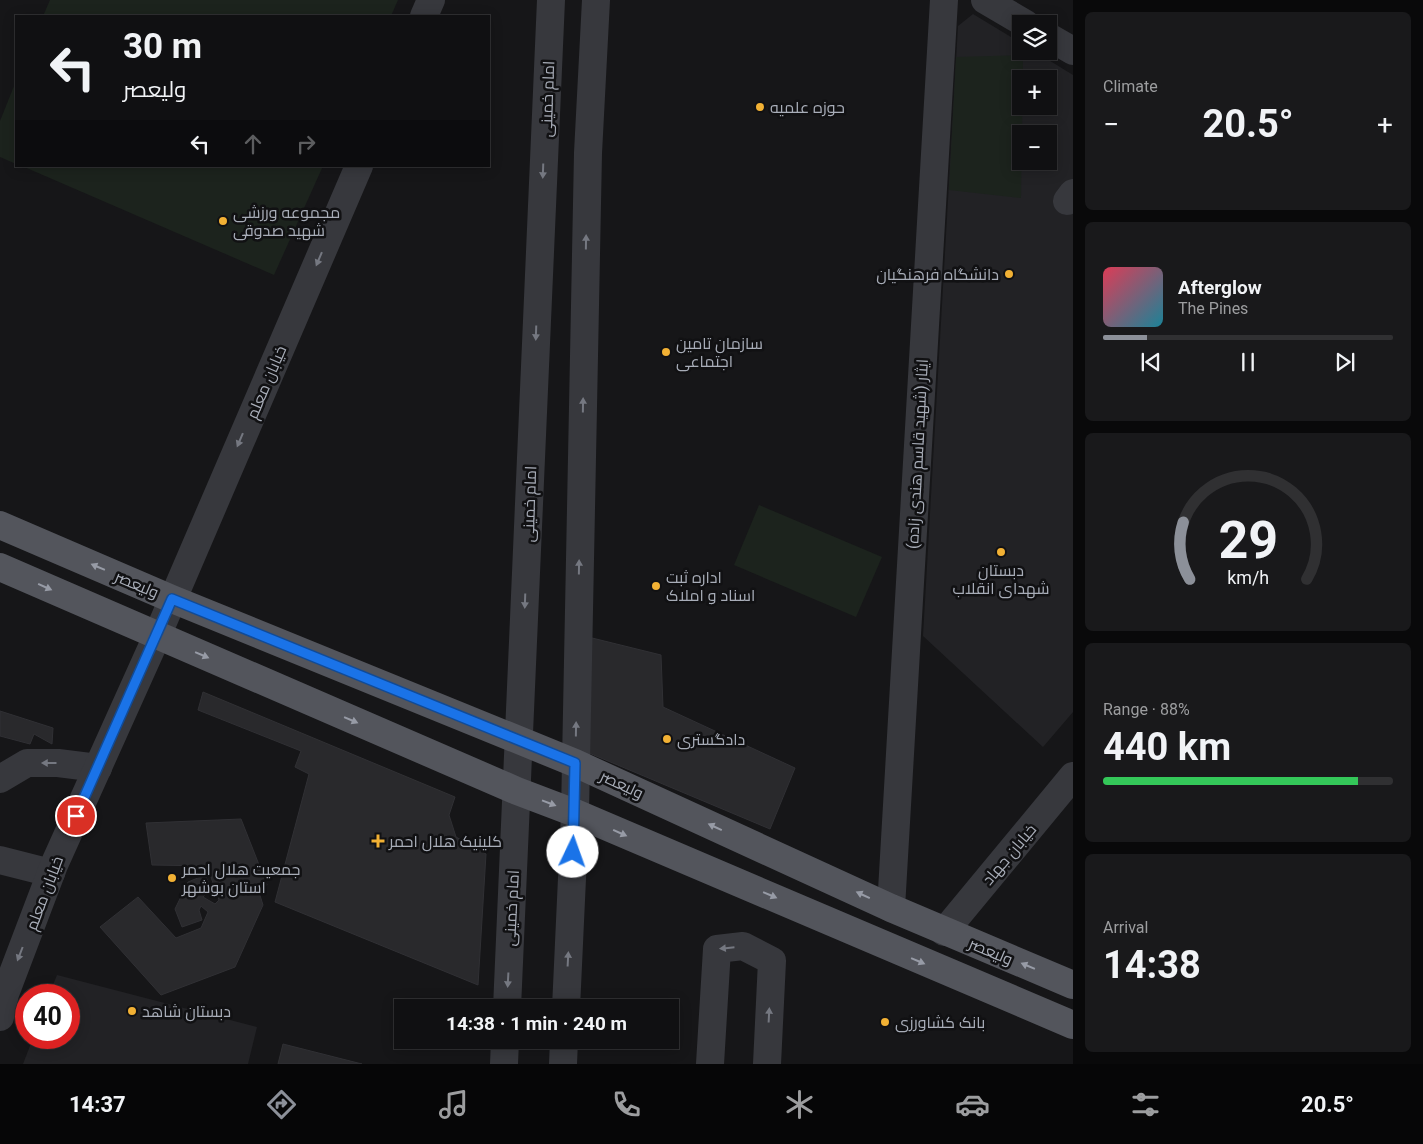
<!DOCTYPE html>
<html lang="en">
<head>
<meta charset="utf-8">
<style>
  :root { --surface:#101012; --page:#19191b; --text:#f1f3f6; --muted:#9c9d9f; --line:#303032; --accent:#8c9099 }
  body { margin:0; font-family:Roboto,Cairo,sans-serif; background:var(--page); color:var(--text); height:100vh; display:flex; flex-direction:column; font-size:19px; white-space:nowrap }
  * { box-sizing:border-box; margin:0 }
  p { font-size:16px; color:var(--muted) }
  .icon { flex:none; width:28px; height:28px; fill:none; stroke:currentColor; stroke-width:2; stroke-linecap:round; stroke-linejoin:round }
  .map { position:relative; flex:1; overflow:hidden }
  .side { display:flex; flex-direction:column; gap:12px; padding:12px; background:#09090a; width:350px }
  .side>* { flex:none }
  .banner { position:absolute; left:15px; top:15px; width:475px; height:152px; border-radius:0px; box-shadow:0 2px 12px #0003,0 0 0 1px var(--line); background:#101012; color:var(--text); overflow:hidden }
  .tools { position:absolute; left:1012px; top:15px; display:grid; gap:10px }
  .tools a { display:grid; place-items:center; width:45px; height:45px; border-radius:0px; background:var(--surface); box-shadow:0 2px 12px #0003,0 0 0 1px var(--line); font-size:25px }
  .speed { position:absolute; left:15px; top:984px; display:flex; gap:10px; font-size:25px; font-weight:700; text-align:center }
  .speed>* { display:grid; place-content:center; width:65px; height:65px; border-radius:50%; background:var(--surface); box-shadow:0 2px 12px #0003,0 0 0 1px var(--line); line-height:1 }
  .speed .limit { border:8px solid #d22; background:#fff; color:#111 }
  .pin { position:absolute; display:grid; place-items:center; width:42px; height:42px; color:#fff; margin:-21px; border:2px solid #fff; border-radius:50%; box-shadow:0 1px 5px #0007 }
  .me { position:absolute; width:55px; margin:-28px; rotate:3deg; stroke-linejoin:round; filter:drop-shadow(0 0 4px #0008) }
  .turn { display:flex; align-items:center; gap:18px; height:105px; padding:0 25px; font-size:22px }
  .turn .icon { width:65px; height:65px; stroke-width:2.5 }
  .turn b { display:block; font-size:35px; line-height:42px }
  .lanes { display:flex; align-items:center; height:48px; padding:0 25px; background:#0003; justify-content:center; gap:25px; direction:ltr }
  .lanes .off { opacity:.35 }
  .big { font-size:38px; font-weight:700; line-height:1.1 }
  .side .card { flex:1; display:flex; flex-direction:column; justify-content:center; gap:8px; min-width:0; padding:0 18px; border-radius:8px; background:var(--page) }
  .side .dial { align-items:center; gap:0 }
  .dial svg { height:130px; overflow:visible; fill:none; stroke:var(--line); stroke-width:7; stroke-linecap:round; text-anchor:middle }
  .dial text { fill:var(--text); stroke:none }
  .song { display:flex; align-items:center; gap:15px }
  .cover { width:60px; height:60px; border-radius:8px; background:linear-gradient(135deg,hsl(350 70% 55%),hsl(190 70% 35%)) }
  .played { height:5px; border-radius:2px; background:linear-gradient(90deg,var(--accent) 15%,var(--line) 15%) }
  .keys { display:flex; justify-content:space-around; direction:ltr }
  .heat { display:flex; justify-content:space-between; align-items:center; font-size:28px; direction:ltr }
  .charge { height:8px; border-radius:4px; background:linear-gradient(90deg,#34c759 88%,var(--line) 0) }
  .trip { position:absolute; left:394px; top:999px; width:285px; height:50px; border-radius:0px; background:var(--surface); box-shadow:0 2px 12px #0003,0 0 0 1px var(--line); font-weight:700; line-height:50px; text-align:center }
  .dock { display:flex; height:80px; justify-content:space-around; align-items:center; background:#060607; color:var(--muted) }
  .dock .icon { width:35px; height:35px }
  .dock .active { color:var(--accent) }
  .dock b { font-size:22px; color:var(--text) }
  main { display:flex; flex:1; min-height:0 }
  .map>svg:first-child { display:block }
  .built { fill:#222225; fill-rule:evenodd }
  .green { fill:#1c231d }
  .building { fill:#29292c; stroke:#303034 }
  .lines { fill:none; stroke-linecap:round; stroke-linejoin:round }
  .minor { stroke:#37383d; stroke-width:28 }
  .major { stroke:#53555c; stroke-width:28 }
  .oneway { fill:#757881 }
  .oneway2 { fill:#979ba6 }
  .route-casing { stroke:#114b97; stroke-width:12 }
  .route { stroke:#1a73e8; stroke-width:9 }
  .poi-dot { fill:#f2b134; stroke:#111113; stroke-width:2 }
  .labels { text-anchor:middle; stroke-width:5; stroke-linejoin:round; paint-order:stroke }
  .street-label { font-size:16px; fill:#a8adb8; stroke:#111113 }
  .poi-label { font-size:16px; fill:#a8adb8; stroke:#111113; text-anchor:start }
</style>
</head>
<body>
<main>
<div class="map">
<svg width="1073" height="1064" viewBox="0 0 1073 1064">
  <rect width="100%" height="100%" fill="#161618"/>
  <g class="built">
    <path d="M973,14L1021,43V51H1034L1073,75V712L1043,747L923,636L958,26ZM1021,79H1049V106H1021ZM1021,134H1049V161H1021Z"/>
    <polygon points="57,975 257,1027 248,1064 23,1064 33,1038 69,1038 69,995 49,995"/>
  </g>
  <g class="green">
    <polygon points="50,0 398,0 391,16 43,16"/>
    <polygon points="1023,55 1021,198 949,190 956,57"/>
    <polygon points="16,81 16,164 0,157 0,121"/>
    <polygon points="22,166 323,166 274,275"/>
    <polygon points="759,505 882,557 856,617 734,565"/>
  </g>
  <g class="building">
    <polygon points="584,636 661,655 663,707 795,768 770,829 589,753"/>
    <polygon points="203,692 455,797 449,815 456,837 486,854 478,985 275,902 309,774 295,767 301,751 198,710"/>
    <polygon points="0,711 53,728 52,744 34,734 30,744 0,736"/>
    <polygon points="241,819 267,885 258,889 263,905 235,967 161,995 100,927 138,897 176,938 201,928 208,912 201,906 199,910 202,920 182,927 175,909 188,882 205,875 211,888 203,897 215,904 219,900 207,866 152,865 146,823"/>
    <polygon points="283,1044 362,1064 278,1064"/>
  </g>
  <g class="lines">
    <g class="minor">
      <polyline points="985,0 1026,24"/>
      <polyline points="424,16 431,0"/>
      <polyline points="1049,37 1073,51"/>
      <polyline points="1067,201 1073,193"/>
      <polyline points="0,779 27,763 58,763 98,768"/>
      <polyline points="0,860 51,873"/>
      <polyline points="891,908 944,0"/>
      <polyline points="944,932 1073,776"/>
      <polyline points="507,1008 551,0"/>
      <polyline points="566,1008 575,813 588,153 596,0"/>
      <polyline points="0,1017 5,994 54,865 157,636 359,166"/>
      <polyline points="504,1064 505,1040"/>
      <polyline points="563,1064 564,1040"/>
      <polyline points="710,1064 717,949 743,946 772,961 767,1064"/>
    </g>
    <g class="major">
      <polyline points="0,525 172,599 575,763 891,908 1073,985"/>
      <polyline points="0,567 517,791 575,813 1073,1025"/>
    </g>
  </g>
  <defs><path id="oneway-solid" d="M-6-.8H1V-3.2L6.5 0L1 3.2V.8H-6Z" transform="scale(1.25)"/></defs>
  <g class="oneway">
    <use href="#oneway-solid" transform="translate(543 171) rotate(92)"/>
    <use href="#oneway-solid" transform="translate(586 242) rotate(-89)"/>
    <use href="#oneway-solid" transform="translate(319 259) rotate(113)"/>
    <use href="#oneway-solid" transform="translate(536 333) rotate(92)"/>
    <use href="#oneway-solid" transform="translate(583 405) rotate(-89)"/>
    <use href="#oneway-solid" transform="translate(240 440) rotate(113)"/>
    <use href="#oneway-solid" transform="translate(579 567) rotate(-89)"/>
    <use href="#oneway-solid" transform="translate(525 601) rotate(92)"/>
    <use href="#oneway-solid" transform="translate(576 729) rotate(-89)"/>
    <use href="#oneway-solid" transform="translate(49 763) rotate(-180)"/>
    <use href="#oneway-solid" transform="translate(727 948) rotate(174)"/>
    <use href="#oneway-solid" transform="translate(20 954) rotate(111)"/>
    <use href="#oneway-solid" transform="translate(568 959) rotate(-87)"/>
    <use href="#oneway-solid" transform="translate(508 980) rotate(93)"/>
    <use href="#oneway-solid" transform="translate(769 1015) rotate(-87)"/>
  </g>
  <g class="oneway2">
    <use href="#oneway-solid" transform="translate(98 567) rotate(-157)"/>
    <use href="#oneway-solid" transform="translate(45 587) rotate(24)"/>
    <use href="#oneway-solid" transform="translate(202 655) rotate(23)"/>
    <use href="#oneway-solid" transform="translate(351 720) rotate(23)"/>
    <use href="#oneway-solid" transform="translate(549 803) rotate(21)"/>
    <use href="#oneway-solid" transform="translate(715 827) rotate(-155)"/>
    <use href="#oneway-solid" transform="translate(620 833) rotate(24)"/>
    <use href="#oneway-solid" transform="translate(770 895) rotate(23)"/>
    <use href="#oneway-solid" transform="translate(863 895) rotate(-155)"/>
    <use href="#oneway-solid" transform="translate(918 961) rotate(23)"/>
    <use href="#oneway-solid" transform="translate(1028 966) rotate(-157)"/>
  </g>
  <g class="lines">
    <defs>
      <polyline id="route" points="76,816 172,599 575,763 573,852"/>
    </defs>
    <use href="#route" class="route-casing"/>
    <use href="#route" class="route"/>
  </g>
  <g class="poi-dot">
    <circle cx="760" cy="107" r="5"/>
    <circle cx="223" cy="221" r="5"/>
    <circle cx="1009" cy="274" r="5"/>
    <circle cx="666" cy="352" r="5"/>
    <circle cx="1001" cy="552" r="5"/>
    <circle cx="656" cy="586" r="5"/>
    <circle cx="667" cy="739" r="5"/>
    <path d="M375.5 833.5h5v5h5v5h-5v5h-5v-5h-5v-5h5z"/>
    <circle cx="172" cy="878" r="5"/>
    <circle cx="132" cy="1011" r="5"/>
    <circle cx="885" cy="1022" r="5"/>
  </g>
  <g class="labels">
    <g class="street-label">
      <text transform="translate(547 99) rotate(-88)" y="6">امام خمینی</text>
      <text transform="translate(266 382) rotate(-67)" y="6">خیابان معلم</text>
      <text transform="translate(917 454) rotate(-87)" y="6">ایثار (شهید قاسم هندی زاده)</text>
      <text transform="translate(529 504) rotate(-88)" y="6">امام خمینی</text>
      <text transform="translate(137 584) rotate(23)" y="6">ولیعصر</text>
      <text transform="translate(622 784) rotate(25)" y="6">ولیعصر</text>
      <text transform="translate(1009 854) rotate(-50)" y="6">خیابان جهاد</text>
      <text transform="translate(44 893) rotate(-69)" y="6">خیابان معلم</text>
      <text transform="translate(511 908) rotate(-87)" y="6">امام خمینی</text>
      <text transform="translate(991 951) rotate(23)" y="6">ولیعصر</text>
    </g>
    <g class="poi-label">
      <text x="770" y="113">حوزه علمیه</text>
      <text x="233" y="218">مجموعه ورزشی<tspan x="233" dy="18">شهید صدوقی</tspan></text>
      <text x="999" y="280" text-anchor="end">دانشگاه فرهنگیان</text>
      <text x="676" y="349">سازمان تامین<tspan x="676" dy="18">اجتماعی</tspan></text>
      <text x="1001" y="576" text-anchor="middle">دبستان<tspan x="1001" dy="18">شهدای انقلاب</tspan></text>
      <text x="666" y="583">اداره ثبت<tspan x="666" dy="18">اسناد و املاک</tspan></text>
      <text x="677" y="745">دادگستری</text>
      <text x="389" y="847">کلینیک هلال احمر</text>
      <text x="182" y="875">جمعیت هلال احمر<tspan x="182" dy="18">استان بوشهر</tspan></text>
      <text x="142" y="1017">دبستان شاهد</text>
      <text x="895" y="1028">بانک کشاورزی</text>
    </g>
  </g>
</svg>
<div class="tools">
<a><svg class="icon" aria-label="layers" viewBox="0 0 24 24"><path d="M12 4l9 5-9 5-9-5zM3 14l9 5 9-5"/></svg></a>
<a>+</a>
<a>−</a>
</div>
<div class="speed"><div class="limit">40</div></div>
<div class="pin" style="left:76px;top:816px;background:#d93025"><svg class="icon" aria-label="arrive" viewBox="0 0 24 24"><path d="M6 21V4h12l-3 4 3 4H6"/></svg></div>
<svg class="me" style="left:573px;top:852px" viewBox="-20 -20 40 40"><circle r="19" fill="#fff"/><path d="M0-13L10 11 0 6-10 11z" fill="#1a73e8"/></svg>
<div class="trip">14:38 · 1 min · 240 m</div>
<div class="banner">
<div class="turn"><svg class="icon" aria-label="left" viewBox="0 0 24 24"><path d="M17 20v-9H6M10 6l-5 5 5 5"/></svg><div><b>30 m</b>ولیعصر</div></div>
<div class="lanes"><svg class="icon" aria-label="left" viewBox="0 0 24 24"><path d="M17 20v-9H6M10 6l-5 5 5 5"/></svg><svg class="icon off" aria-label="ahead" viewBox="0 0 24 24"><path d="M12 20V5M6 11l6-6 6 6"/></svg><svg class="icon off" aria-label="right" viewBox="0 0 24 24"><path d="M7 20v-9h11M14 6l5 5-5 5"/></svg></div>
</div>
</div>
<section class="side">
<div class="card"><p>Climate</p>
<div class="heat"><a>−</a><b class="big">20.5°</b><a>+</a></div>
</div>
<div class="card">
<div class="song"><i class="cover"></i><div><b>Afterglow</b><p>The Pines</p></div></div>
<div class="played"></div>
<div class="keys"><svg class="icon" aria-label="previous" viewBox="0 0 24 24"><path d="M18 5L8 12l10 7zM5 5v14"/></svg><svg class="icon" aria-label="pause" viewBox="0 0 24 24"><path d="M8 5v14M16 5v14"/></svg><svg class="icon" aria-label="next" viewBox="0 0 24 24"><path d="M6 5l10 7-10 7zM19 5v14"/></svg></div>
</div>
<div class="card dial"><svg viewBox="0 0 100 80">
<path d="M14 69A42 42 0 1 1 86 69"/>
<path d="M14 69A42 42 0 0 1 10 34" stroke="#8c9099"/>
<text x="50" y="56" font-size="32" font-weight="700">29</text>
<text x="50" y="72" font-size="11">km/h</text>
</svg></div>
<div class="card"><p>Range · 88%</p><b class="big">440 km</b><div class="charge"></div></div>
<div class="card"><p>Arrival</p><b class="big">14:38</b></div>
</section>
</main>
<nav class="dock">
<b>14:37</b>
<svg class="icon active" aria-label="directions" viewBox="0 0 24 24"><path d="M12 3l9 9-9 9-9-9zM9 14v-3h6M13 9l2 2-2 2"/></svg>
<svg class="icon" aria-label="music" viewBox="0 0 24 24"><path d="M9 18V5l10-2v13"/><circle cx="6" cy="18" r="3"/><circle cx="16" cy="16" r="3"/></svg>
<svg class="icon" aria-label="phone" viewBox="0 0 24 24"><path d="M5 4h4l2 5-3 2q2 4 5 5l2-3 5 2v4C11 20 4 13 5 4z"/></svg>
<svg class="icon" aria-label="climate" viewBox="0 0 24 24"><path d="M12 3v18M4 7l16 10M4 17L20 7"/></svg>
<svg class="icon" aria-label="car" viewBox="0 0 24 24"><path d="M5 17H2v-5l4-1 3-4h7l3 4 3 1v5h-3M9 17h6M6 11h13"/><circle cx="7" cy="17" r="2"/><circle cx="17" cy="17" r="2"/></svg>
<svg class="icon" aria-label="filters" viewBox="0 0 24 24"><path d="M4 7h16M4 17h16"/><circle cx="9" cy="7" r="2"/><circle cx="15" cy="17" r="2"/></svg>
<b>20.5°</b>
</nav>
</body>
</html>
